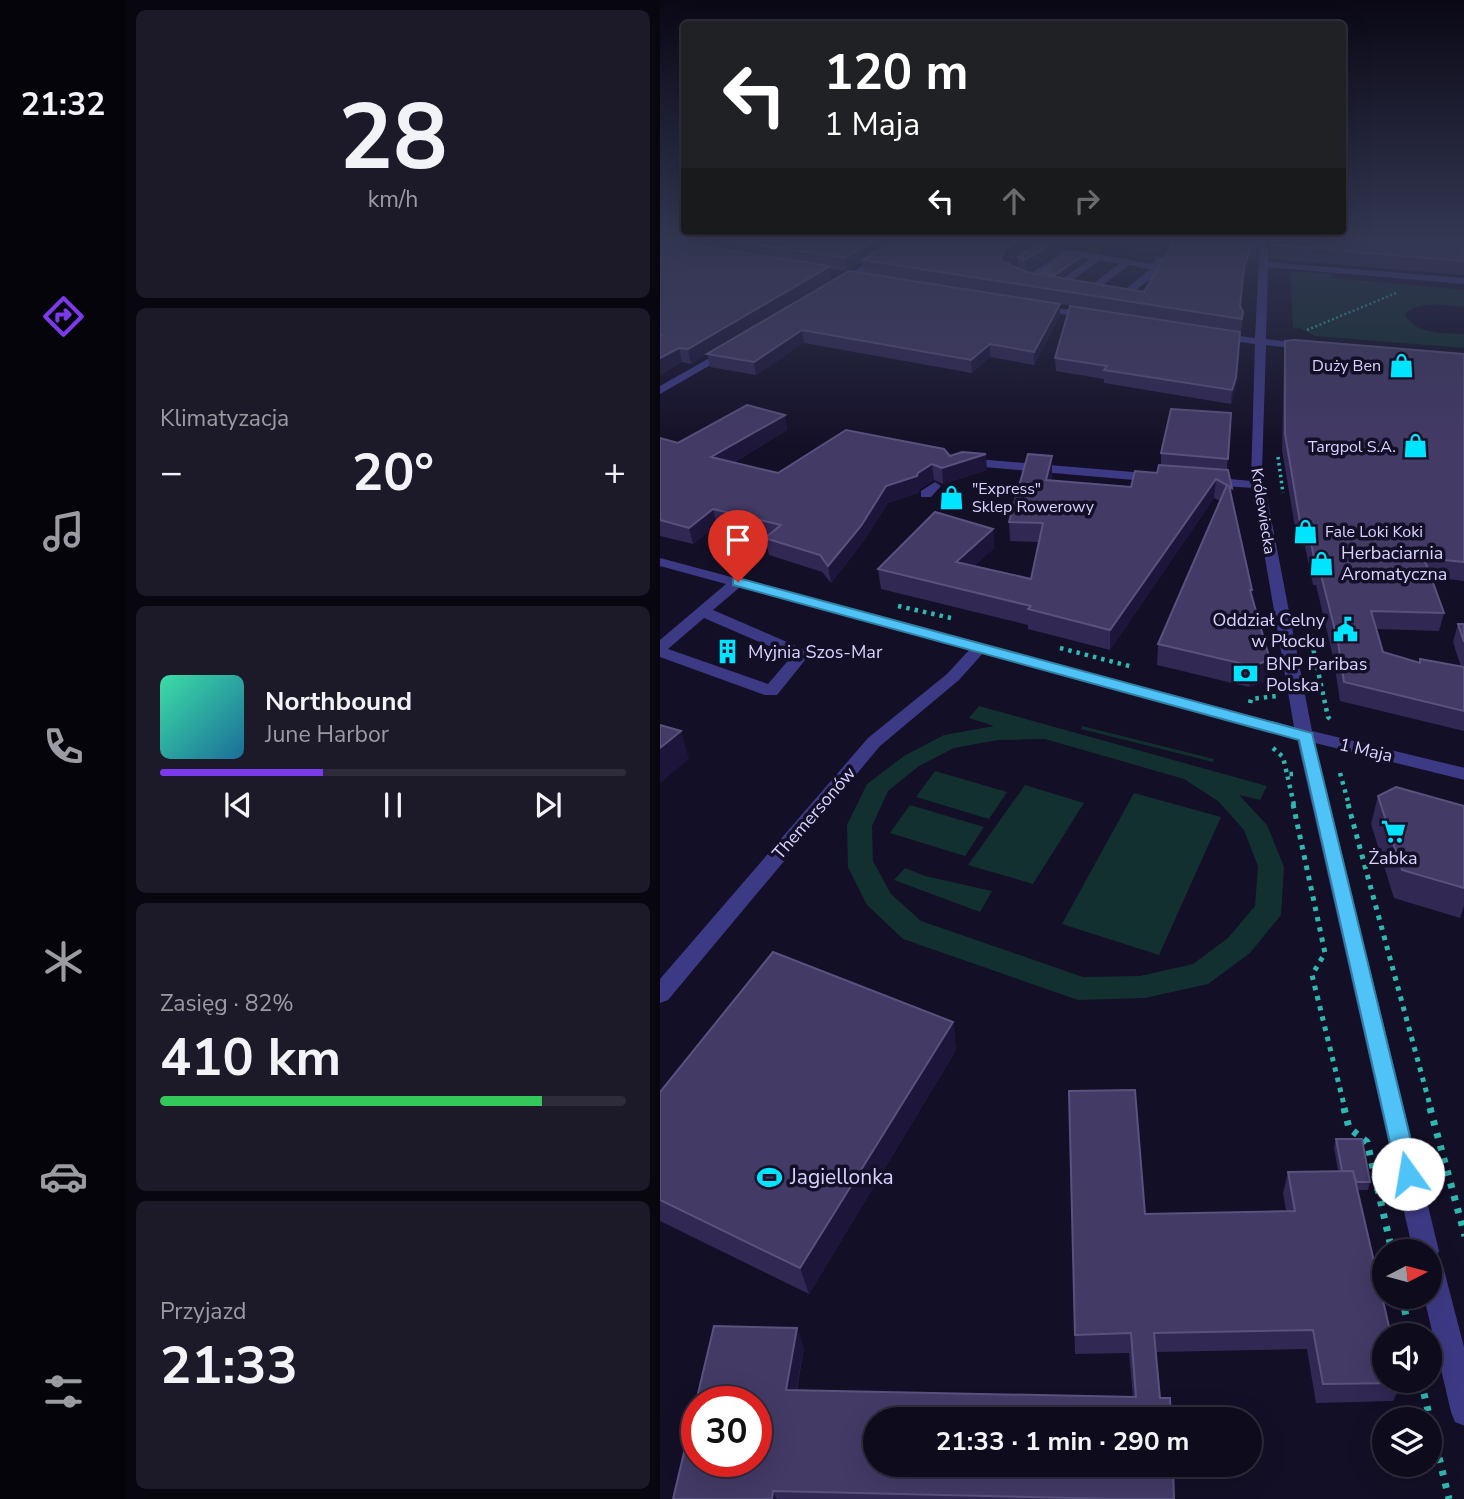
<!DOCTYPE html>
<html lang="pl">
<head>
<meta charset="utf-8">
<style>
  :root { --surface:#0e0b1c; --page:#1c1929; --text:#f1f3f6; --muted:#9b9ba3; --line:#2e2b3b; --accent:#7c3aed }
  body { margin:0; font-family:"Nunito Sans",sans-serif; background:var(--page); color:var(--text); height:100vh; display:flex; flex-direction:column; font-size:26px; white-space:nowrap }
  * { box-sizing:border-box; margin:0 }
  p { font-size:23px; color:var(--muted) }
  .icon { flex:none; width:38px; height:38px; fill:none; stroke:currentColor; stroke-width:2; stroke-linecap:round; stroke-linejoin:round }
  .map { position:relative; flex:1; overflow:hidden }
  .drawer { display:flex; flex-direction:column; gap:10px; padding:10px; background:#08060f; width:534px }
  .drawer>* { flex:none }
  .guide { position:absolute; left:21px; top:21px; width:665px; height:214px; border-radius:7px; box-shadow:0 7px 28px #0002,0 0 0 2px var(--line); background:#202124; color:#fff; overflow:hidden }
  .needle { width:46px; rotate:84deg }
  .controls { position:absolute; left:712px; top:1239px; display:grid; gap:14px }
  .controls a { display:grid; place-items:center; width:70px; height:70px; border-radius:50%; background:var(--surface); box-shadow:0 7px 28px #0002,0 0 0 2px var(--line); font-size:35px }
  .speed { position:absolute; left:21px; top:1386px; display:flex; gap:14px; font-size:35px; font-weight:700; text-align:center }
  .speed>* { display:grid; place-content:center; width:91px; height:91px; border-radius:50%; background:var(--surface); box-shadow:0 7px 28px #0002,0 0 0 2px var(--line); line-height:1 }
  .speed .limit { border:10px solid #d22; background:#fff; color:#111 }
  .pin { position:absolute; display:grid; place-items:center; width:60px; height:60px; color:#fff; margin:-72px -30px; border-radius:50% 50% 50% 0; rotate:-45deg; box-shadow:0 0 7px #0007 }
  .pin .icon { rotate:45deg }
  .me { position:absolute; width:77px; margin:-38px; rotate:347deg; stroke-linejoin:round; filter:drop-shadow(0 0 5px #0008) }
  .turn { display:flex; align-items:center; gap:24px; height:147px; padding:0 28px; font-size:32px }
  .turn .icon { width:91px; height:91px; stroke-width:2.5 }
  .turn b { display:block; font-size:49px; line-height:60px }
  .lanes { display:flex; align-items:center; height:66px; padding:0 28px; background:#0003; justify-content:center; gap:35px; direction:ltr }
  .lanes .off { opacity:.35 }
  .big { font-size:52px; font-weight:700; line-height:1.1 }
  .drawer .tile { flex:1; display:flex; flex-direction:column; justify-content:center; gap:10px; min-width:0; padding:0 24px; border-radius:10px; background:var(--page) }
  .drawer .dial { align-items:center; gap:0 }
  .dial b { font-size:91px; line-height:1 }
  .song { display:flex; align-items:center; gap:21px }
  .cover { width:84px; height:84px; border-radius:10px; background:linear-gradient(135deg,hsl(160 70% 55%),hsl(200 70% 35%)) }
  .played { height:7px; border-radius:4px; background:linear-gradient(90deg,var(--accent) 35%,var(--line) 35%) }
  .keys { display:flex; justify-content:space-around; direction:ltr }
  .heat { display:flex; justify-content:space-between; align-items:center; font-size:38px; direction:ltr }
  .charge { height:10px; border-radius:5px; background:linear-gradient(90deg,#34c759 82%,var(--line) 0) }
  .trip { position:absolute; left:203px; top:1407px; width:399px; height:70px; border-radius:35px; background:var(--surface); box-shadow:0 7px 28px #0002,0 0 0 2px var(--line); font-weight:700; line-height:70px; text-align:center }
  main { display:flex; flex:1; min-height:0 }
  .dock { display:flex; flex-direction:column; width:126px; justify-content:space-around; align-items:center; background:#06040b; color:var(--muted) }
  .dock .icon { width:49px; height:49px }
  .dock .active { color:var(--accent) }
  .dock b { font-size:32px; color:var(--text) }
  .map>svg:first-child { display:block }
  .green { fill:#12302f; fill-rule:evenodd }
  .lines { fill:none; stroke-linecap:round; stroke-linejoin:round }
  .path-far4 { stroke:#2fb8b0; stroke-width:2.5; stroke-dasharray:2 2.5; stroke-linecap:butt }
  .path-far3 { stroke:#2fb8b0; stroke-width:3.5; stroke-dasharray:2.5 3.5; stroke-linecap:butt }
  .path-far2 { stroke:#2fb8b0; stroke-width:4.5; stroke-dasharray:3.5 5; stroke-linecap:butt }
  .path-far1 { stroke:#2fb8b0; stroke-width:5; stroke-dasharray:4.5 6; stroke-linecap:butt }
  .path { stroke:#2fb8b0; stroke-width:7; stroke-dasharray:5 8; stroke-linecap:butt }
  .minor { fill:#3d3a85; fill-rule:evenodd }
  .wall { fill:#312854; fill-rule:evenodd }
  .shaded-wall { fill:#1d163a }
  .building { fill:#433a66; stroke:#5a527e; stroke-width:2; fill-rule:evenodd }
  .route { fill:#4fc3f7; stroke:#337fa1; stroke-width:2 }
  .labels { text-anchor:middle; stroke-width:7; stroke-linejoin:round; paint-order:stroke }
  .far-poi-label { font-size:16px; fill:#d9d4ff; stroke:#130f26; text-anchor:end }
  .far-street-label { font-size:16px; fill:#d9d4ff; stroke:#130f26 }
  .poi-label { font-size:18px; fill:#d9d4ff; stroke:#130f26; text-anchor:start }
  .street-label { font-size:18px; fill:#d9d4ff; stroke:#130f26 }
  .near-poi-label { font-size:21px; fill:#d9d4ff; stroke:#130f26; text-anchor:start }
</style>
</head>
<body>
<main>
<nav class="dock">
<b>21:32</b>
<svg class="icon active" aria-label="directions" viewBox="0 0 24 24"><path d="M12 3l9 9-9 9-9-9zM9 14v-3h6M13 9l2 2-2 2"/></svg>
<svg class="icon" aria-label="music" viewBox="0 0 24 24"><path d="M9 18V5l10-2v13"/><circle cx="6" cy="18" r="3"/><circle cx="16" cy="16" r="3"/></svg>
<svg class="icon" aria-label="phone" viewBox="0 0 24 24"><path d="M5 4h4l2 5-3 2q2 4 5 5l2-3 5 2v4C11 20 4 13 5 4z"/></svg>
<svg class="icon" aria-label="climate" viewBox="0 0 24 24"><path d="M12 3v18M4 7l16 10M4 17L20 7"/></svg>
<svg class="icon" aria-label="car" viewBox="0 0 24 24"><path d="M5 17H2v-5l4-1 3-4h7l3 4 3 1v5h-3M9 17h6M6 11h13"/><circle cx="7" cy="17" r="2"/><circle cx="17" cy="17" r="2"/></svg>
<svg class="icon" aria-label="filters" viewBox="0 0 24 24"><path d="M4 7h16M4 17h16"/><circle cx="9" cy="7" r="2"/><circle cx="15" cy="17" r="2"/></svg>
</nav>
<section class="drawer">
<div class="tile dial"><b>28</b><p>km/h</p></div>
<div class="tile"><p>Klimatyzacja</p>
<div class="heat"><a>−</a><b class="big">20°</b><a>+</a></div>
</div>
<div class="tile">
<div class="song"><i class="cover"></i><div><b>Northbound</b><p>June Harbor</p></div></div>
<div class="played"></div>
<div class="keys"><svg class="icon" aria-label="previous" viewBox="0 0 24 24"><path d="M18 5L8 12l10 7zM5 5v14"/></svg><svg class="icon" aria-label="pause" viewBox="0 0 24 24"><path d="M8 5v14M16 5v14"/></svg><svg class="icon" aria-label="next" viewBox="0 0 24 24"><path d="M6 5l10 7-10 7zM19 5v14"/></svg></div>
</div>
<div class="tile"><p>Zasięg · 82%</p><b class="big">410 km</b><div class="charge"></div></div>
<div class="tile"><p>Przyjazd</p><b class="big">21:33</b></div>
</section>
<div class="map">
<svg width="805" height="1499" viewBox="0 0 805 1499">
  <rect width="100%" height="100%" fill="#130f26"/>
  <g class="green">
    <path d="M630,271L672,274L673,278L804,290V307C784,305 761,300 745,314C753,335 786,333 804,334V348L655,336L640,328H633Z"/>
    <path d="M319,706L607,786L600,800L579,795L607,825L624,867L621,915L590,953L548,984L485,998L418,1000L243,939L207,905L188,867L187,825L207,784L244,756L284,735L334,726L309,718ZM385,739L524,779L558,801L584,830L598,866L595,906L568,938L533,964L480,976L423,977L261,921L231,894L213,861L212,826L228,791L259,766L294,748L338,740Z"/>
    <polygon points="422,726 554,759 553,762 421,729"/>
    <polygon points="275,771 347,792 329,819 256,797"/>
    <polygon points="365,785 424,803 373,884 308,865"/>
    <polygon points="474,793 561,817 499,955 402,924"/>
    <polygon points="250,805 324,827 305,856 230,833"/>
    <polygon points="245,868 265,876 332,891 320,912 234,880"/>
  </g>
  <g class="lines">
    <polyline class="path-far4" points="647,330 736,293"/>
    <polyline class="path-far3" points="618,457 623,493"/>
    <g class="path-far2">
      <polyline points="238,606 291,618"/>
      <polyline points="648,625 668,717 672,721"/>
      <polyline points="400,648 473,667"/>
      <polyline points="590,703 591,699 617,696"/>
      <polyline points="613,748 623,757 627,774"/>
      <polyline points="680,773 689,805"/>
      <polyline points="633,774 627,774 634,805"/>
    </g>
    <g class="path-far1">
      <polyline points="633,804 665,953 652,975 685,1109"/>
      <polyline points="688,804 771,1109"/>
    </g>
    <g class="path">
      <polyline points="684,1108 689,1128 707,1142 732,1251"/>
      <polyline points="770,1108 805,1236"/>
      <polyline points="742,1297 750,1335"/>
      <polyline points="761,1381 770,1419"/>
      <polyline points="770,1420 789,1499"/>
    </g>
    <g class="minor">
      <polygon points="243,240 253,240 180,287 172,285"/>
      <path d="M600,240H608V262L805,278V284L608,267L606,339L647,344L652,347L647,350L606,345L602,471L652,731L805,768V780L655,743L779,1251L777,1256L783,1266L805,1351V1426L795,1422L791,1412L764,1297H770V1251H753L637,739L324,652L299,680L220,746L8,1000L0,1003V979L208,738L287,674L311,648L80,587L53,610L148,651L150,654L117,695H105L0,657V640L66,584L0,566V558L634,727L593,488L549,485L543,481L549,477L591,481L595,344L557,339L552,336L557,333L595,338ZM44,618L132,656L108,684L8,649Z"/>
      <polygon points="408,249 492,264 496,256 504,258 496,275 461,301 446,296 451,293 459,295 490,269 469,265 431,294 425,294 425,290 459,264 440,260 401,288 395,288 395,284 430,259 410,255 370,282 364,282 364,278"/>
      <polygon points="377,305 432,313 437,316 432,319 374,310 374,306"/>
      <polygon points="69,347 73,348 73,352 0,394 0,386"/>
      <polygon points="305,458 497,474 503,478 497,482 301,465 299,462"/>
      <polygon points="275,482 281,486 271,497 261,497 261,491"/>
    </g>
  </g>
  <g class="wall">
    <path d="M0,240H381L346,262L358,268V257L408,246L367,272L382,275V272L424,260L399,278L484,292L510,249V244L598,240L596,258L591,257L583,281L580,307L583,312L582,327L580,333H579L575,391L571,404L444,383V379L396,371L395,358L451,313L400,304V316L374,365L330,357L312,373L144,343L96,375L50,367L47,354L31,364L22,362L0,375ZM203,261L204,273L67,343L171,279L170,269L186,271Z"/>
    <polygon points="421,240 514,240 496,252 447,246 438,252 428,250 428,242"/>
    <polygon points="610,240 804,240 804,275 611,259"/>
    <polygon points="625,341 804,354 804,581 771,577 784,613 779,631 717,629 723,652 759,662 801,667 793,642 798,624 804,624 804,731 680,701 674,661 656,585 653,585 645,546 638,545 622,450 624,357"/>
    <polygon points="571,413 567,470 572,488 571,495 592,590 591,595 607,681 589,687 497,665 498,644 560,501 554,498 450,650 368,629 368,625 221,589 218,569 333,529 334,548 314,566 371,579 379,542 350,541 349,522 392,456 392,475 391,481 471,487 497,473 501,465 501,453"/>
    <polygon points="125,415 127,430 73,463 118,473 290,456 327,470 283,484 274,480 260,489 258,493 228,503 203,542 171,583 162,572 109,555 105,538 106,538 57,525 33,544 0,536 0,438 18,443"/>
    <polygon points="718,796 804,806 804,906 800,918 734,898 711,824"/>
    <polygon points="293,1022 296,1050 149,1294 0,1221 0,1092"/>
    <polygon points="409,1091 485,1214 626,1211 623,1193 628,1172 678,1171 674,1147 676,1139 710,1182 708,1190 698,1190 742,1383 733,1401 656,1403 647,1349 496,1352 500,1398 514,1499 13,1499 144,1347 137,1390 473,1397 469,1353 415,1354"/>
  </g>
  <g class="shaded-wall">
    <polygon points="216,240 238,240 186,271 185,258"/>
    <polygon points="360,240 381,240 346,262 340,260 345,249"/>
    <polygon points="398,240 408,240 408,246 366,273 365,260"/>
    <polygon points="439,240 447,240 447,246 438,252"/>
    <polygon points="497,240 514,240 496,252"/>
    <polygon points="592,244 591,257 583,281 578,321 584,267"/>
    <polygon points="424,255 424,260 395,280 395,275"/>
    <polygon points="170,266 171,279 31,364 28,349"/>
    <polygon points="400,304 400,316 374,365 374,352"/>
    <polygon points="142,330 144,343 96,375 94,362"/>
    <polygon points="330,344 330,357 312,373 311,360"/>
    <polygon points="19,348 22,362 0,375 0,358"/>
    <polygon points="576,378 575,391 571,404 572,390"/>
    <polygon points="125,415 127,430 54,474 51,457"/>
    <polygon points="326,454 327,470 283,484 282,468"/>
    <polygon points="392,456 392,475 386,499 386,480"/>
    <polygon points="272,464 274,480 260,489 258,493 228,503 203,542 171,583 168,566 226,486 258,473"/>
    <polygon points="556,479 554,498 450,650 450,630"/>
    <polygon points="53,509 57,525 33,544 29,528"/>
    <polygon points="333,529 334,548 297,581 296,562"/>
    <polygon points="610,660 607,681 589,687 592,666"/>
    <polygon points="21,731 29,759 0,783 0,748"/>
    <polygon points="293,1022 296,1050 149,1294 140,1268"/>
    <polygon points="137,1328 144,1347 133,1408 126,1390"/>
    <polygon points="113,1491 117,1499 112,1499"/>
  </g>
  <g class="building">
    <polygon points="0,240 170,266 28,349 19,348 0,358 0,335 1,335 0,334"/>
    <polygon points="66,240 216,240 185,258"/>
    <polygon points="236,240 360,240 345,249 340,260 366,272 484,292 513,244 510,244 515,240 598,240 597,245 592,244 584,267 580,306 583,312 582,319 203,260"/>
    <polygon points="381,240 398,240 365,260 358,257"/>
    <polygon points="612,240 804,240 804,261 612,245"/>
    <polygon points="411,252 424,255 395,275 382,272"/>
    <polygon points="189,271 400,304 374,352 330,344 311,360 142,330 94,362 47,354"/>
    <polygon points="410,306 580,332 576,378 572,390 444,370 447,366 395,358"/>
    <polygon points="635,340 804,354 804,562 764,558 784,613 711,611 723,652 760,663 760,659 804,667 804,711 684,682 678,642 659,567 656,567 648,528 641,528 625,434 625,341"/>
    <polygon points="87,405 125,415 51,457 118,473 186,430 284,449 290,456 302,452 326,454 282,468 272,464 258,473 257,476 226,486 201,526 168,566 160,555 105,538 121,525 53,509 29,528 0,520 0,438 18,443"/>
    <polygon points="511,409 571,413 568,459 501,453"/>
    <polygon points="368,454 392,456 386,480 471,487 475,471 497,473 499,465 568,470 572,488 569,486 592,590 590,590 610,660 592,666 498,644 567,485 556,479 450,630 368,609 371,606 218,569 275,512 333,529 296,562 371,579 383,523 349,522"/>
    <polygon points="798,624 804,624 804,642"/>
    <polygon points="0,725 21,731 0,748"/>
    <polygon points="736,787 804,806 804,888 742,870 718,796"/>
    <polygon points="113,952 293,1022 140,1268 0,1200 0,1092"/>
    <path d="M475,1090L485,1214L635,1211L628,1172L693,1171L731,1335H724V1381H741L742,1383L663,1384L653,1330L494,1333L500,1398H510L511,1419H215V1465H513L514,1499H457L113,1491L112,1499H13L54,1326L137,1328L126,1390L476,1397L471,1333L415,1335L409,1091ZM37,1402H96V1461H37Z"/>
    <polygon points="676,1139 702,1139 710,1182 696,1182 693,1171 682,1171"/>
  </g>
  <linearGradient id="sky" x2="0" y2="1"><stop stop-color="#0a0815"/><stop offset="0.53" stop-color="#333752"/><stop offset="1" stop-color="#333752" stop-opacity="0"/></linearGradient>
  <rect width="805" height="450" fill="url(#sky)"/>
  <polygon class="route" points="78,578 652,733 759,1174 756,1182 748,1185 740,1182 737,1174 639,740 73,585 73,579"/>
  <defs>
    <symbol id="shop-bare" viewBox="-9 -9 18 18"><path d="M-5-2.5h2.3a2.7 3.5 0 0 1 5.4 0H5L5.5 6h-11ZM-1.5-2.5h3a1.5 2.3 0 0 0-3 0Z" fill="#00e5ff" stroke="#130f26" stroke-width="2.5" paint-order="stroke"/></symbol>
    <symbol id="civic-bare" viewBox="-9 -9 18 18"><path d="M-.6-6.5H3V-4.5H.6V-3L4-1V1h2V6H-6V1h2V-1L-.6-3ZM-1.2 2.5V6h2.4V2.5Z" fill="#00e5ff" stroke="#130f26" stroke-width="2.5" paint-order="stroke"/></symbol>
    <symbol id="building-bare" viewBox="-9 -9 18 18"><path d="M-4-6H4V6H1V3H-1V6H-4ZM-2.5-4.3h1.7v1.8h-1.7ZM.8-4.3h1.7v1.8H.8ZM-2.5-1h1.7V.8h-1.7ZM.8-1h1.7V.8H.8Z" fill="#00e5ff" stroke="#130f26" stroke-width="2.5" paint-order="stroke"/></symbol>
    <symbol id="bank-bare" viewBox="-9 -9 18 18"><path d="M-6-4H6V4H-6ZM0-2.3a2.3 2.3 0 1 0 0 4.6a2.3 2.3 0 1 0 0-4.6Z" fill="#00e5ff" stroke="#130f26" stroke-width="2.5" paint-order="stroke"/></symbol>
    <symbol id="supermarket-bare" viewBox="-9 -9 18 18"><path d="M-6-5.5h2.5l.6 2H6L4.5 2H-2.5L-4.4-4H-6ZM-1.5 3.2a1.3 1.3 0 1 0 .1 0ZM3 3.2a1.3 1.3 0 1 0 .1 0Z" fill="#00e5ff" stroke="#130f26" stroke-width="2.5" paint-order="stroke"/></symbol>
    <symbol id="stadium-bare" viewBox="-9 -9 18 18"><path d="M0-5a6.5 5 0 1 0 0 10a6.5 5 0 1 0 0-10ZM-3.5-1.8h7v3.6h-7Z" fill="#00e5ff" stroke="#130f26" stroke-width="2.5" paint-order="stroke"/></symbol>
  </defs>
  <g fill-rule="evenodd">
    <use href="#shop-bare" x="724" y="348" width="35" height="35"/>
    <use href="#shop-bare" x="738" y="428" width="35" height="35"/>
    <use href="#shop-bare" x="274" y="480" width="35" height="35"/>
    <use href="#shop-bare" x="628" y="514" width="35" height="35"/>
    <use href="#shop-bare" x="644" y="546" width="35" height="35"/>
    <use href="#civic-bare" x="668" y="612" width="35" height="35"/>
    <use href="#building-bare" x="50" y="634" width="35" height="35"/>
    <use href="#bank-bare" x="568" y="656" width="35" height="35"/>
    <use href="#supermarket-bare" x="716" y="814" width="35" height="35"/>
    <use href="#stadium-bare" x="92" y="1160" width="35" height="35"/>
  </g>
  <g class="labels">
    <g class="far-poi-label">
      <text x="721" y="371">Duży Ben</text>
      <text x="736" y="452">Targpol S.A.</text>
      <text x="312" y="494" text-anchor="start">"Express"<tspan x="312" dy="18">Sklep Rowerowy</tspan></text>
      <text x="665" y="537" text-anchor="start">Fale Loki Koki</text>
    </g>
    <g class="far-street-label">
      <text transform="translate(604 511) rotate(81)" y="6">Królewiecka</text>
    </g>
    <g class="poi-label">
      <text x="681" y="559">Herbaciarnia<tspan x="681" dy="21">Aromatyczna</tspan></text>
      <text x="665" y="626" text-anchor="end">Oddział Celny<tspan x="665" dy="21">w Płocku</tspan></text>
      <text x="88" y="658">Myjnia Szos-Mar</text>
      <text x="606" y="670">BNP Paribas<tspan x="606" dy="21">Polska</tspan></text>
      <text x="733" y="864" text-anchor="middle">Żabka</text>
    </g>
    <g class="street-label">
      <text transform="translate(706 750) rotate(13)" y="6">1 Maja</text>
      <text transform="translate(154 813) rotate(-49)" y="6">Themersonów</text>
    </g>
    <g class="near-poi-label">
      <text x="130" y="1184">Jagiellonka</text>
    </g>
  </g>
</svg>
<div class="controls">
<a><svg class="needle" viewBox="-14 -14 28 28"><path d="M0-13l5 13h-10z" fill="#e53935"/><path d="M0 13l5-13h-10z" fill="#9b9ba3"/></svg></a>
<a><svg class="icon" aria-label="sound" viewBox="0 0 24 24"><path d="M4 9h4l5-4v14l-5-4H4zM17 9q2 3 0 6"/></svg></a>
<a><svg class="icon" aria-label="layers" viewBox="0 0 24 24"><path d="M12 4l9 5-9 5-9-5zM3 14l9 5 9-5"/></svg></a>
</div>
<div class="speed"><div class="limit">30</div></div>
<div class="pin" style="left:78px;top:582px;background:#d93025"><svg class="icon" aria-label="arrive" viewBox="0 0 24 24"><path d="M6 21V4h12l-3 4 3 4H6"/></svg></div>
<svg class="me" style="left:748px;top:1174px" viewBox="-20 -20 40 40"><circle r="19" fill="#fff"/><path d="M0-13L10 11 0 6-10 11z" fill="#4fc3f7"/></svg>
<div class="trip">21:33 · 1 min · 290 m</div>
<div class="guide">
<div class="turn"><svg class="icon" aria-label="left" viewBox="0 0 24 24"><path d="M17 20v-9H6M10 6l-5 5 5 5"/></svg><div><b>120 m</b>1 Maja</div></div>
<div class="lanes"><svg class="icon" aria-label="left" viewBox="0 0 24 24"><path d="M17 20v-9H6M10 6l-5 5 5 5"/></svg><svg class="icon off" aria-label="ahead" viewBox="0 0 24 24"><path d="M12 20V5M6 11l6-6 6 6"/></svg><svg class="icon off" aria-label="right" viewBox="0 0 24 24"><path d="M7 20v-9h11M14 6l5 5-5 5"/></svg></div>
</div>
</div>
</main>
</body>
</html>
